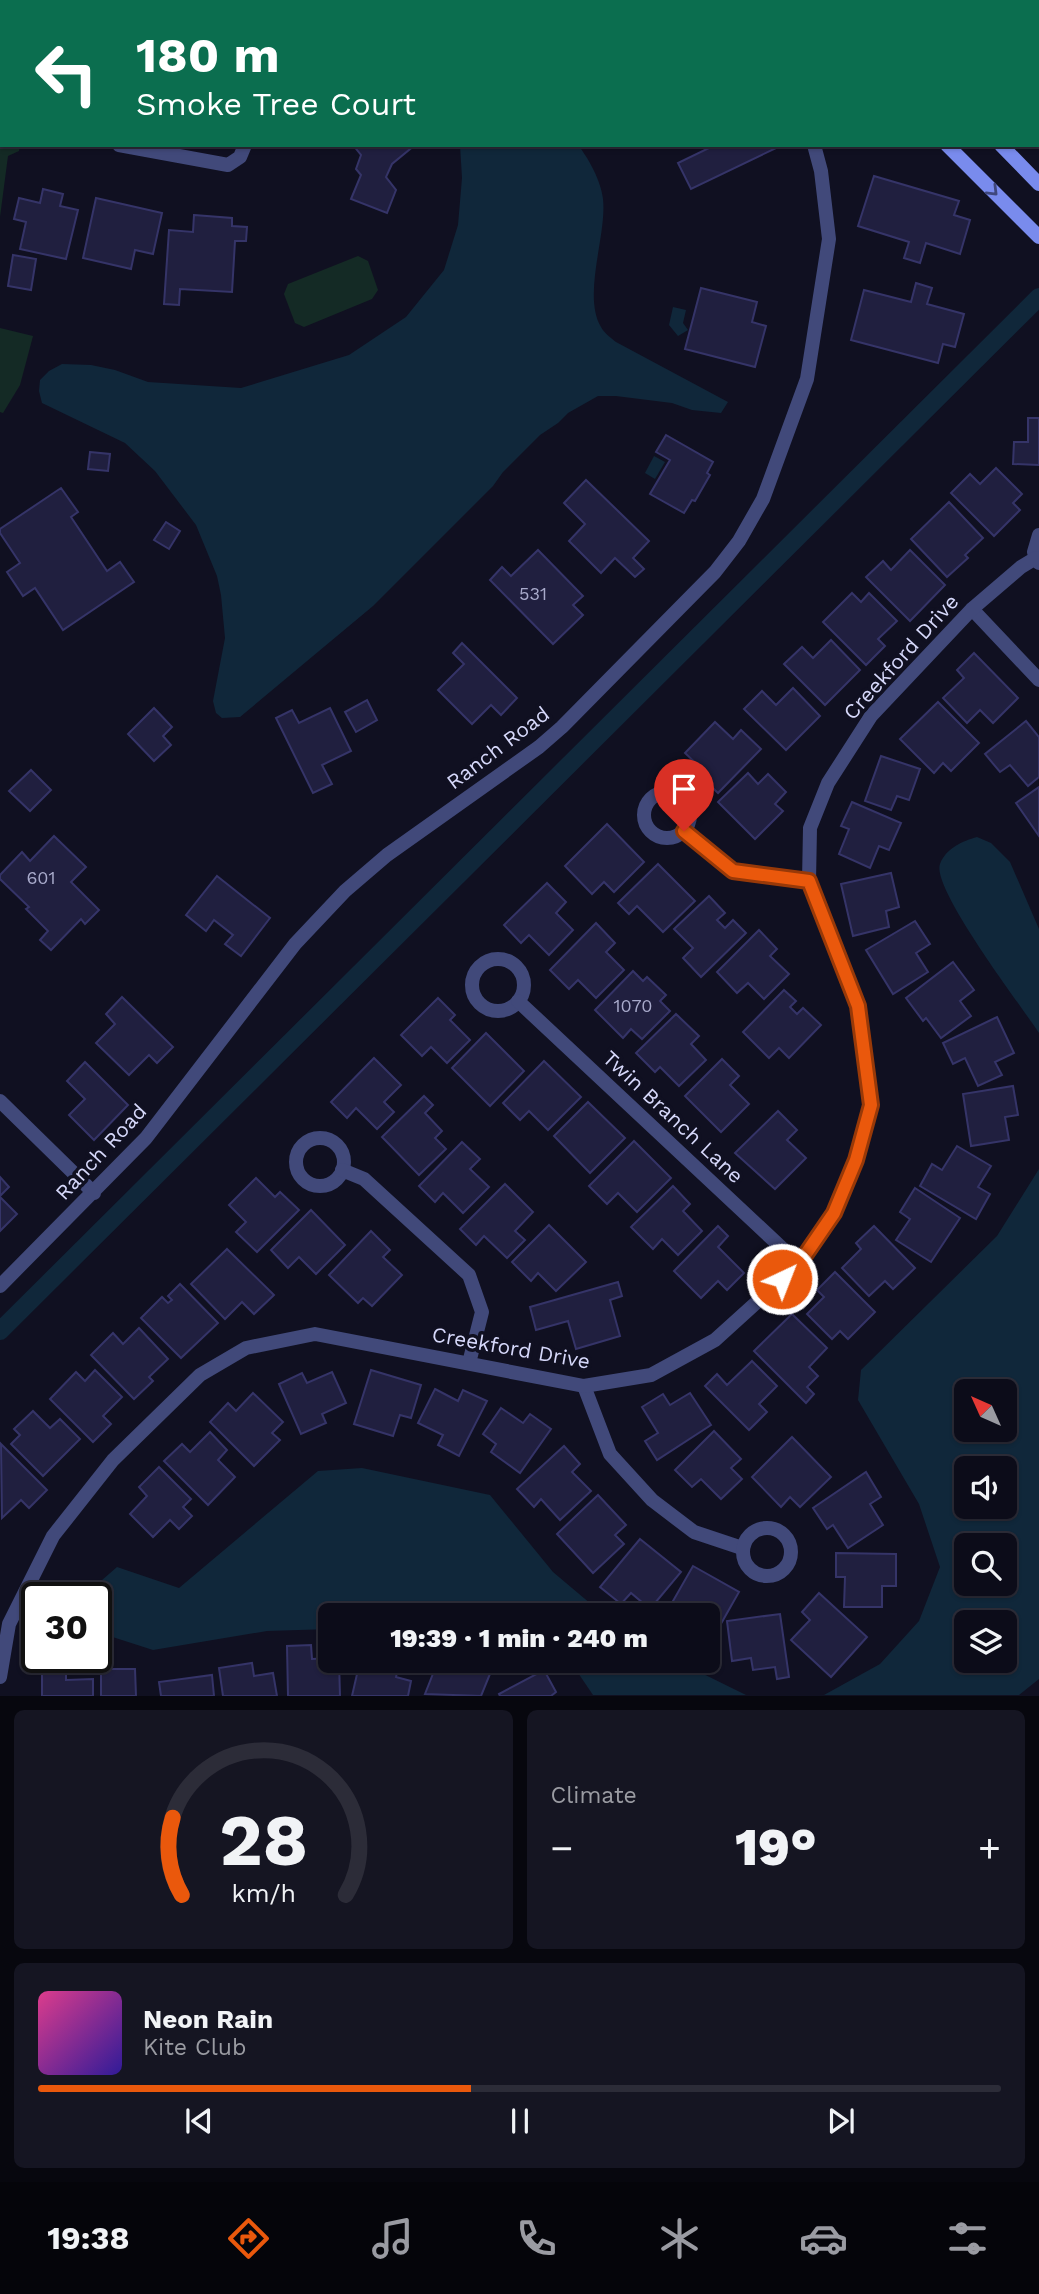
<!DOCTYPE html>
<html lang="en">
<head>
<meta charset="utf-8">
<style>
  :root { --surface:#0c0c19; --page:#151522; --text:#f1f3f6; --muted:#9a9ba2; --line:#2c2c38; --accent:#ea580c }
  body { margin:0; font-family:"Work Sans",sans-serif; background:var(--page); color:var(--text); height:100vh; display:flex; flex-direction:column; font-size:26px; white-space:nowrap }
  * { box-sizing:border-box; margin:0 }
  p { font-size:23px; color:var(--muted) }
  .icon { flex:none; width:38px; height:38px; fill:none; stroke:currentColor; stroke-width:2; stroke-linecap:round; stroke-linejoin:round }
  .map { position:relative; height:1696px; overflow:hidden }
  .details { display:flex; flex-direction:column; gap:14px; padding:14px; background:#07070e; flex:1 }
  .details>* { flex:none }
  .guide { position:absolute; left:0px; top:0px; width:1040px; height:147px; box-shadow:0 2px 5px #0004,0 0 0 2px var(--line); background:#0b6e4f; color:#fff; overflow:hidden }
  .needle { width:46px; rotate:315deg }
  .controls { position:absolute; left:954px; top:1379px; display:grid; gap:14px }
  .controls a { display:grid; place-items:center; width:63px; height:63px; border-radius:10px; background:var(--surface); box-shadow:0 2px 5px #0004,0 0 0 2px var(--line); font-size:35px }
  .speed { position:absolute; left:21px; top:1582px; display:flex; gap:14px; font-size:35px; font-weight:700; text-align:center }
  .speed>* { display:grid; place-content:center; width:91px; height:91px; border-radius:50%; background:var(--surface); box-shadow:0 2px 5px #0004,0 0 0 2px var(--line); line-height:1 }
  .speed .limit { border:4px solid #111; border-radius:10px; background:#fff; color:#111 }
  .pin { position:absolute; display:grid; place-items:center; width:60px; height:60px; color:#fff; margin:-72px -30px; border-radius:50% 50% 50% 0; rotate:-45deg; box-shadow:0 0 7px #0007 }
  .pin .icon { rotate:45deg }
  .me { position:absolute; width:77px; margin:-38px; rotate:43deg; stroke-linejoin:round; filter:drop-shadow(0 0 5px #0008) }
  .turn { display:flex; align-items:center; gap:24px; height:147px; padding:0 21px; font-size:32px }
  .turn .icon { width:91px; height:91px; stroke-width:2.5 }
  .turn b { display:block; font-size:49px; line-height:60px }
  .big { font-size:52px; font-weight:800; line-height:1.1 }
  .details .card { flex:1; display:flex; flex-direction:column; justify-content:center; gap:10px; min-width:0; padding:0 24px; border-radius:10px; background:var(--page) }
  .details .dial { align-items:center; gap:0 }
  .dial svg { height:182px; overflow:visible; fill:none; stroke:var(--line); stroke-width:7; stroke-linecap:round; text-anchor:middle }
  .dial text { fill:var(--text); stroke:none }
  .song { display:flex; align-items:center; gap:21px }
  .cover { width:84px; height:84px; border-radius:10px; background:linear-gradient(135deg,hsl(330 70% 55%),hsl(250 70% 35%)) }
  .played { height:7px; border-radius:4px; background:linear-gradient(90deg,var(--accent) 45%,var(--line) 45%) }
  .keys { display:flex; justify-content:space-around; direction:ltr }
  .heat { display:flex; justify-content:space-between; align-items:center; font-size:38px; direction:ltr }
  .details .tiles { flex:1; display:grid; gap:14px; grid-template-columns:1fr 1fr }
  .card:last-child { grid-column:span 2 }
  .trip { position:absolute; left:318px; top:1603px; width:402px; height:70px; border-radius:10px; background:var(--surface); box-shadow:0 2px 5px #0004,0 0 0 2px var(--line); font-weight:800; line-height:70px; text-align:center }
  .menu { display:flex; height:112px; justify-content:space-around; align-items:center; background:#05050a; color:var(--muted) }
  .menu .icon { width:49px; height:49px }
  .menu .selected { color:var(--accent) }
  .menu b { font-size:32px; color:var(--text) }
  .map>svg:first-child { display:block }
  .green { fill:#142a25 }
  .water { fill:#10273a; fill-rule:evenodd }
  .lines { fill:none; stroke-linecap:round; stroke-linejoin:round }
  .canal { stroke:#10273a; stroke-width:18 }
  .building { fill:#201f3f; stroke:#353468; stroke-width:2 }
  .minor { stroke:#41497a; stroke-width:14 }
  .tertiary { stroke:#41497a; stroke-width:14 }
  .secondary { stroke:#798bed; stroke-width:14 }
  .oneway { stroke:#3f477d }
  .route-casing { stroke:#983908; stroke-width:18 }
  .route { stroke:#ea580c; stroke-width:12 }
  .labels { text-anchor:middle; stroke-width:7; stroke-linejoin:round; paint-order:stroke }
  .number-label { font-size:18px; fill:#a8aacb }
  .street-label { font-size:21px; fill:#d6d8fa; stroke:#101021 }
</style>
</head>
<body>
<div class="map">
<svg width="1039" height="1696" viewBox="0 0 1039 1696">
  <rect width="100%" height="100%" fill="#101021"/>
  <g class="green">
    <polygon points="0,0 39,0 2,2 2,145 20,145 19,151 8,156 0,217"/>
    <polygon points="358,256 368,261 378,290 372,299 304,327 295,323 284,294 288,284"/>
    <polygon points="0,328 33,336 20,385 3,413 0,412"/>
  </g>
  <g class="water">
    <path d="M460,145H578C589,159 601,181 603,199C607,235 582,295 601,327C604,333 611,338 616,342L728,402L721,413L692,410L672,403L616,396H598L568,413L558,423L540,435L503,472L493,486L373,606L240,717L222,718L216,713L213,701L225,638L221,595L217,576L196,525L155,471L125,443L42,403L39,391L40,380L49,371L62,364L91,365L115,370L148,382L241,388L349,355L406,317L444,270L458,225L462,178Z"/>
    <polygon points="673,307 686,310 683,323 688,330 678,336 669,325"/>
    <polygon points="654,456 665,462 655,479 645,473"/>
    <path d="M977,837L991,843L1010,862L1039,929V1033C1022,1007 931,888 940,864C946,848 963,841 977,837Z"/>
    <path d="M1039,1169V1679L1019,1695H824L880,1664L919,1621L940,1567L919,1504L858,1400L861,1370L997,1236ZM1004,1391V1430H966V1391ZM1004,1468V1507H966V1468ZM1004,1545V1584H966V1545ZM1004,1622V1661H966V1622Z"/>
    <polygon points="362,1468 490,1495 553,1572 604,1615 331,1615 331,1629 267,1631 153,1650 97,1632 96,1598 86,1598 86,1594 117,1567 179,1588 318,1471"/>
    <polygon points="570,1661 677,1661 746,1695 593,1695"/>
  </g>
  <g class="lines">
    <polyline class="canal" points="0,1331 1039,297"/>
  </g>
  <g class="building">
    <polygon points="43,0 108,0 43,2"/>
    <polygon points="123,0 184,0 122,2"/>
    <polygon points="602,0 633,0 632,2"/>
    <polygon points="1000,0 1038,0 1037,2"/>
    <polygon points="353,145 415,145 392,164 386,177 396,190 387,213 351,199 361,175 356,169 361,155"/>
    <polygon points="715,145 774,145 776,148 691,189 678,163"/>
    <polygon points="874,176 959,201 954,215 970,220 960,254 926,243 920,263 904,258 909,242 858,226"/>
    <polygon points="43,189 63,194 60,206 78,210 66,259 20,249 26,222 14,219 19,198 40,203"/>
    <polygon points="96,198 162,213 153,254 135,250 131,269 83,258"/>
    <polygon points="194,215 232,218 232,226 247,227 246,241 235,241 232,292 180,289 179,305 164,304 169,230 193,232"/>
    <polygon points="13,255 36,259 31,290 8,286"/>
    <polygon points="916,283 932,288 927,304 964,314 955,347 943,344 938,363 851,340 864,290 911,302"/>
    <polygon points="701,288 757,302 752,322 766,326 755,367 685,349"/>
    <polygon points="1028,418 1039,418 1039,465 1013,464 1014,442 1028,442"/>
    <polygon points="666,435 713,462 707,473 710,475 695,501 692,500 684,513 650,494 670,460 656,452"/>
    <polygon points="90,452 110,454 108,471 88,469"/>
    <polygon points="996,468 1022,494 1013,503 1020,510 994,536 951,493 970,474 980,484"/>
    <polygon points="586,480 649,541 633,558 644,569 635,577 615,558 601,573 569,541 585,524 564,503"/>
    <polygon points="61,488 78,512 71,517 107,571 120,562 134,582 63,630 35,588 23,596 7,572 20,563 0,533 0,529"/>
    <polygon points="949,502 983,538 965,555 968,558 947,577 911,539"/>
    <polygon points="166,522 180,531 169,549 154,540"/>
    <polygon points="538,550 583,596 573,605 583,615 553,644 490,580 502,567 511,576"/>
    <polygon points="910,550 945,585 910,621 866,577 883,561 891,570"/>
    <polygon points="852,593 861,602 869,593 897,621 878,639 885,646 866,665 823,622"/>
    <polygon points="831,640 860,670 825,705 784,664 802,647 813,658"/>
    <polygon points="462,643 517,698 501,715 491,705 472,724 438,690 464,664 453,653"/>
    <polygon points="974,653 1018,698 993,723 980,710 967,723 943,698 964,678 957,670"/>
    <polygon points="793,688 820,716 786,750 744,709 762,691 776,705"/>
    <polygon points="367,700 377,720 356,732 345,712"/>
    <polygon points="938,702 979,743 951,771 943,763 934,773 900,739"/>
    <polygon points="154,708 172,727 163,736 171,745 154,761 128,734"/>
    <polygon points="330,708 351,751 322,765 332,784 313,793 276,718 292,710 299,723"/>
    <polygon points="1026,721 1039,737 1039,777 1028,786 1010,765 1000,772 985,754"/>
    <polygon points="715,722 733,739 741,730 761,749 718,793 699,775 704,771 685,753"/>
    <polygon points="881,756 920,769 909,800 897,796 891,810 865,801"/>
    <polygon points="31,770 51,790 30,811 9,791"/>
    <polygon points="748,773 758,784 768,774 786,792 775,804 783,811 755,839 718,802"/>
    <polygon points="1039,787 1039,836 1016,803"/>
    <polygon points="852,802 901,823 889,850 879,846 870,868 839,854 849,829 841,826"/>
    <polygon points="607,824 644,862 614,892 604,882 592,894 565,866"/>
    <polygon points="54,836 86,867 71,882 99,910 85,924 81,919 51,950 40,940 48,931 26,909 29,907 0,879 0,875 22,852 30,861"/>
    <polygon points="658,864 695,901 663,932 637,906 629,914 618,903"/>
    <polygon points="891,873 899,907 886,911 889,927 853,936 841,884"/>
    <polygon points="217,876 270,918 241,956 225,944 233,935 214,920 206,931 186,915"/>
    <polygon points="547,883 566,902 556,913 573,930 549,955 529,935 521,943 504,925"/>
    <polygon points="709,896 725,913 717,920 725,928 733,920 746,933 701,977 683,958 693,948 674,929"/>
    <polygon points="915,921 930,944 916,953 928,972 893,994 866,950"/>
    <polygon points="596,923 615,943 606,952 624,970 596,998 578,980 569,989 550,970"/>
    <polygon points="759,930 777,949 770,956 789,974 764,999 748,983 737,993 717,972"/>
    <polygon points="953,962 974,990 960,1001 971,1016 941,1038 926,1018 923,1021 906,998"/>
    <polygon points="633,971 643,981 647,977 666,995 660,1001 670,1011 642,1039 631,1029 623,1038 595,1010"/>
    <polygon points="784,990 796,1001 790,1007 797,1014 803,1008 821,1025 789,1058 779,1048 769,1058 743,1032"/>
    <polygon points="122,997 173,1047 157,1063 149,1055 129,1075 96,1043 115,1024 106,1014"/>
    <polygon points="438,998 455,1015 450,1020 470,1040 447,1063 431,1047 422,1056 401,1035"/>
    <polygon points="676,1014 699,1036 691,1044 706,1060 679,1086 660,1067 655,1072 636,1053"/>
    <polygon points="997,1017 1014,1053 995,1062 1002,1075 978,1086 965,1058 953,1064 943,1043"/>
    <polygon points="486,1033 524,1071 490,1106 452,1068"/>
    <polygon points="374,1058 401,1085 384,1102 394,1112 377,1129 356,1108 347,1118 331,1102"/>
    <polygon points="722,1059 739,1076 730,1085 749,1104 721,1132 685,1096"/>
    <polygon points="544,1061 581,1097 548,1130 529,1111 520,1120 503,1103"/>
    <polygon points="85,1062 128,1105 94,1140 69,1115 85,1099 67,1081"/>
    <polygon points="1013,1086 1018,1115 1005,1117 1009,1140 971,1146 963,1094"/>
    <polygon points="424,1096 433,1105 425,1113 442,1131 435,1138 446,1149 419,1175 382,1137"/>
    <polygon points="588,1102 625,1138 590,1173 554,1136"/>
    <polygon points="778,1111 797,1130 787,1140 806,1158 775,1189 735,1153"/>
    <polygon points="634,1141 671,1178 637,1212 618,1193 607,1204 589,1186"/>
    <polygon points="462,1142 480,1159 470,1169 489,1187 463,1213 443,1193 435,1202 419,1186"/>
    <polygon points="957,1146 991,1166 978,1187 990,1194 976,1219 920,1186 932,1164 942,1170"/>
    <polygon points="0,1177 9,1187 0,1196"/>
    <polygon points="256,1178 275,1197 280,1192 299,1210 257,1252 236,1232 246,1222 229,1205"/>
    <polygon points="505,1184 533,1212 515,1231 525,1240 507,1258 484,1236 476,1245 460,1229"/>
    <polygon points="673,1186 690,1204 683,1211 702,1231 678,1255 662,1239 653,1249 631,1227"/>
    <polygon points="915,1188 960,1218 931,1262 896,1240 910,1219 900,1212"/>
    <polygon points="0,1197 17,1214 0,1231"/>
    <polygon points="311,1210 345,1245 316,1274 299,1257 288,1268 271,1250"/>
    <polygon points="549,1225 586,1262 556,1291 538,1273 531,1281 512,1262"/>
    <polygon points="718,1226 728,1236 718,1247 744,1273 727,1290 718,1281 701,1298 674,1271"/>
    <polygon points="874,1226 915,1268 893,1289 885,1281 869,1296 842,1268 861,1249 856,1243"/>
    <polygon points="371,1231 390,1250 383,1257 402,1275 372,1306 363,1298 358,1303 329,1275"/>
    <polygon points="227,1249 274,1295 254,1314 242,1302 225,1319 191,1284"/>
    <polygon points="835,1272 875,1312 848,1339 840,1331 832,1339 807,1314 824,1297 817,1290"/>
    <polygon points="618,1282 622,1296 610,1300 620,1336 576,1349 568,1321 536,1330 530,1307"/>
    <polygon points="180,1284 218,1323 181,1358 141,1318 162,1297 168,1303 172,1300 168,1296"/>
    <polygon points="792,1314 827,1348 809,1367 818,1376 807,1387 814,1394 806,1403 754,1351"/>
    <polygon points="139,1328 168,1359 149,1377 153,1381 134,1399 91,1355 113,1333 123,1344"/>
    <polygon points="752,1361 777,1386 759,1404 767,1412 749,1430 705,1386 717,1374 727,1385"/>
    <polygon points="95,1370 122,1397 103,1416 111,1424 93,1442 50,1399 76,1372 85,1381"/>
    <polygon points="371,1370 421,1385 411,1418 400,1415 393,1436 354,1424"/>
    <polygon points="332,1372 346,1403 322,1414 326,1423 301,1434 279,1384 302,1373 307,1383"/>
    <polygon points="435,1389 458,1401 463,1390 487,1401 459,1456 438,1445 443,1435 418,1423"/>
    <polygon points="253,1393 283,1422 272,1433 280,1440 254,1466 210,1422 228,1403 236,1411"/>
    <polygon points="690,1393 711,1425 657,1460 645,1441 658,1433 642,1407 663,1394 670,1405"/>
    <polygon points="501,1408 523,1423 530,1414 551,1429 520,1473 491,1452 496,1444 483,1434"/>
    <polygon points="33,1411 50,1428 60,1419 80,1439 43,1476 11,1444 20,1435 14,1429"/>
    <polygon points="714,1431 741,1459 731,1468 742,1479 721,1499 701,1479 692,1487 675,1470"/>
    <polygon points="210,1432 227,1450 218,1460 235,1477 208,1505 164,1461 182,1444 190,1452"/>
    <polygon points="792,1437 831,1477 800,1507 790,1497 781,1507 752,1477"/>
    <polygon points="1,1444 47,1490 29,1508 21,1500 2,1518"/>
    <polygon points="564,1446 580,1464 572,1472 591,1491 560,1520 541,1499 534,1507 517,1489"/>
    <polygon points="159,1467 191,1499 183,1507 192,1516 179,1529 170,1520 153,1537 130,1514 147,1496 139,1487"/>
    <polygon points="866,1472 881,1497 870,1504 883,1525 848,1548 833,1525 827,1529 813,1508"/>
    <polygon points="598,1495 626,1525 615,1535 624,1544 593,1573 557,1534"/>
    <polygon points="640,1539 681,1572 650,1609 631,1593 621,1604 600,1587"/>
    <polygon points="836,1553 896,1554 896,1586 882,1586 882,1607 844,1607 845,1577 836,1577"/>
    <polygon points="693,1566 739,1592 718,1629 709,1623 709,1615 665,1615"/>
    <polygon points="819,1593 867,1637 831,1677 791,1640 810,1620 802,1612"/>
    <polygon points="780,1614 789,1677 777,1679 775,1667 753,1670 751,1658 732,1661 727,1621"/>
    <polygon points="311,1645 312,1659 331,1658 331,1661 339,1661 340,1696 288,1696 287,1646"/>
    <polygon points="360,1661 383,1661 399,1665 396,1677 411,1681 408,1696 352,1696"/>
    <polygon points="438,1661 452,1663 453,1661 472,1661 492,1669 481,1696 425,1694"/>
    <polygon points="252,1663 254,1676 273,1673 277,1696 223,1696 219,1668"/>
    <polygon points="42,1665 66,1665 66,1680 93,1679 93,1696 42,1696"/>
    <polygon points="101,1669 135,1669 136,1696 101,1696"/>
    <polygon points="544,1670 556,1692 551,1696 500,1696 499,1694"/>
    <polygon points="212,1675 214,1696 161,1696 159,1682"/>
  </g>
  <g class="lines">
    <g class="minor">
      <polyline points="742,0 743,2"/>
      <polyline points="0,112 2,112"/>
      <polyline points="119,145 228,165 240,157 245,145"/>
      <polyline points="1039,535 1034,552 1039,563"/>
      <polyline points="972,609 1039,680"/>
      <circle cx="667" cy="815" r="23"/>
      <polyline points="683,831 733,871 809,881"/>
      <circle cx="498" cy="985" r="26"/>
      <polyline points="518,1001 799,1264"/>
      <polyline points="0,1101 94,1193"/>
      <circle cx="320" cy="1162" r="24"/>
      <polyline points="342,1170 364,1179 469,1275 482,1312 469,1363"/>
      <polyline points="0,1286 146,1138 295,944 345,891 387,855 539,747 562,727 715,572 739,541 763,499 807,379 829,239 821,171 814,145"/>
      <polyline points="584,1386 610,1454 652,1500 694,1532 742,1548"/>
      <circle cx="767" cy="1552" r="24"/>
      <polyline points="0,1677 9,1624 53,1536 113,1460 200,1375 246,1348 315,1334 584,1386 651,1375 715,1340 799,1264 833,1213 856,1159 871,1105 858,1006 809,881 810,828 828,783 871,716 972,609 1021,567 1036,558"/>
    </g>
    <g class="tertiary">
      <polyline points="9,2 9,0"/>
      <polyline points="0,49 2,39"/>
    </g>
    <g class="secondary">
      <polyline points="801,0 803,2"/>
      <polyline points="858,0 860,2"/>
      <polyline points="947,145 1039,237"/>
      <polyline points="1001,145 1039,184"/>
    </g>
  </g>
  <defs><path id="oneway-chevron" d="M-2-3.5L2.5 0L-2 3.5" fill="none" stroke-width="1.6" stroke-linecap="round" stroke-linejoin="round" transform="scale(1.75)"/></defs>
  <use class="oneway" href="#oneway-chevron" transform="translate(993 191) rotate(45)"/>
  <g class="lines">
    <defs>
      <polyline id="route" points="684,831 733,871 809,881 858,1006 871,1105 856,1160 834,1213 799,1264 782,1279"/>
    </defs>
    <use href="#route" class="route-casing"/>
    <use href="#route" class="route"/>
  </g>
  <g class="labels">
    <g class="number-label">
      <text x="533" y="600">531</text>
      <text x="41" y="884">601</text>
      <text x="633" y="1012">1070</text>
    </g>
    <g class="street-label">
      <text transform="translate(901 657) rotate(-48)" y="7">Creekford Drive</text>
      <text transform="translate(498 748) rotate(-37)" y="7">Ranch Road</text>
      <text transform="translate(673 1117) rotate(43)" y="7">Twin Branch Lane</text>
      <text transform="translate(101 1152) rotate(-47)" y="7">Ranch Road</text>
      <text transform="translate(511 1348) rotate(10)" y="7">Creekford Drive</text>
    </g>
  </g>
</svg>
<div class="controls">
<a><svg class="needle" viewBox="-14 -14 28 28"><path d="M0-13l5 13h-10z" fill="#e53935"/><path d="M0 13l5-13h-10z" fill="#9a9ba2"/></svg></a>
<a><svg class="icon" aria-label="sound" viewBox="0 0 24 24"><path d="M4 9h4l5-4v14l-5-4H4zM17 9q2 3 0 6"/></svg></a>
<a><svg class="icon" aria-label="search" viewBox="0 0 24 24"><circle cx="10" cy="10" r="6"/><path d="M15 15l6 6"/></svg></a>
<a><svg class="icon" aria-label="layers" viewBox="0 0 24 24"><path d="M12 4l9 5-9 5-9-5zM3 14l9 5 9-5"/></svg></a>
</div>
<div class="speed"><div class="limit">30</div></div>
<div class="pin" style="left:684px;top:831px;background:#d93025"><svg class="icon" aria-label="arrive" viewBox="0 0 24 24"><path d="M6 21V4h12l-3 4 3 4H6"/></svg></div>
<svg class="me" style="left:782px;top:1279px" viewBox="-20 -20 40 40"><circle r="17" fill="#ea580c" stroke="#fff" stroke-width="3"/><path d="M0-11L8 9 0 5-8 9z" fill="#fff"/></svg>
<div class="trip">19:39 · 1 min · 240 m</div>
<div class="guide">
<div class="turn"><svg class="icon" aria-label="left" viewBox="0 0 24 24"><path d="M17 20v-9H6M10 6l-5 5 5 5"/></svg><div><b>180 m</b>Smoke Tree Court</div></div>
</div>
</div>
<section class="details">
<div class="tiles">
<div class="card dial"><svg viewBox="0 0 100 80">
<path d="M14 69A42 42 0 1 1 86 69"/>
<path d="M14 69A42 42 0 0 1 10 35" stroke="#ea580c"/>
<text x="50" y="56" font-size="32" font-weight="700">28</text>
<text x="50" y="72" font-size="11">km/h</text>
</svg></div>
<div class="card"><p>Climate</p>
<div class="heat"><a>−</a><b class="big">19°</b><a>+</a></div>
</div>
<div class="card">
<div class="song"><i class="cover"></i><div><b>Neon Rain</b><p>Kite Club</p></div></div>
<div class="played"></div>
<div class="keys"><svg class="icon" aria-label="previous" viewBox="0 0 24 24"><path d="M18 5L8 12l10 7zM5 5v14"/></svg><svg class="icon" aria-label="pause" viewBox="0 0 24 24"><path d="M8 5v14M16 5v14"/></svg><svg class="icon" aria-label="next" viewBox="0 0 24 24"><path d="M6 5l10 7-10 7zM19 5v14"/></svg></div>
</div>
</div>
</section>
<nav class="menu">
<b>19:38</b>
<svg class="icon selected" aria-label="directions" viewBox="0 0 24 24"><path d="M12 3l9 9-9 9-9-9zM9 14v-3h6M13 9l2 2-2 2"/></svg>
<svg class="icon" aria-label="music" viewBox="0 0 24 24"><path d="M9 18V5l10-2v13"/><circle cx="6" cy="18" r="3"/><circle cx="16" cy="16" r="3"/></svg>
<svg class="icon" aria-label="phone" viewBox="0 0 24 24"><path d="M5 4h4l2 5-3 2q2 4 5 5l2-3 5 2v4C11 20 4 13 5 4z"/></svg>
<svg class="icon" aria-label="climate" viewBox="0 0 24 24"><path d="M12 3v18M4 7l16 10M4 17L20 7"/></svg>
<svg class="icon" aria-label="car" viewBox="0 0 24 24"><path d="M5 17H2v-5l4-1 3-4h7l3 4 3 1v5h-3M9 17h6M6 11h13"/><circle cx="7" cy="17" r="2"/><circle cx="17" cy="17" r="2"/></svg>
<svg class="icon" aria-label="filters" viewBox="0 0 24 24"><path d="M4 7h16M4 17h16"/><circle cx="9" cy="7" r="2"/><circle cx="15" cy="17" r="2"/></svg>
</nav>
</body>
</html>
